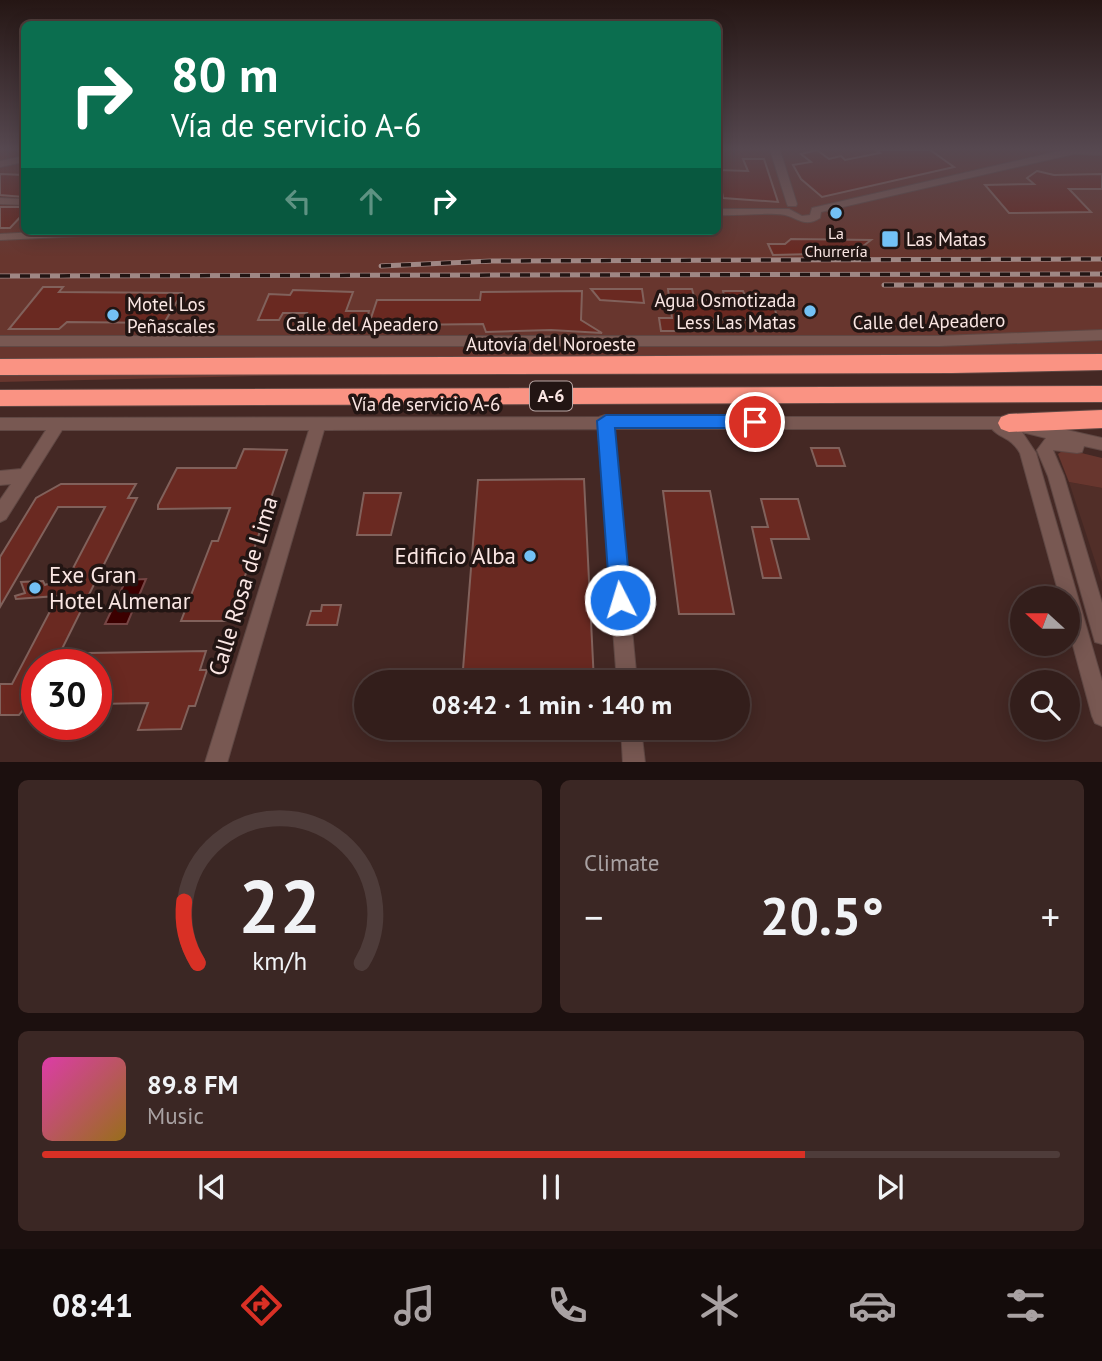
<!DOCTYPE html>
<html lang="en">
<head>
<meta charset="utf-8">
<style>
  :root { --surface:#331e1b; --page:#3b2724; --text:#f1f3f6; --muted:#a9a2a3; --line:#4e3c3a; --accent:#d93025 }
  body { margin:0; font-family:"PT Sans",sans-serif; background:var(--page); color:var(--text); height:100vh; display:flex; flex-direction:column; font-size:26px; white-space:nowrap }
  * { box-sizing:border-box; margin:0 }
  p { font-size:23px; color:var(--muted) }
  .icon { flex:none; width:38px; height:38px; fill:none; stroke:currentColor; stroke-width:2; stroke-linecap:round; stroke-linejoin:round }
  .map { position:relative; height:762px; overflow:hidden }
  .panel { display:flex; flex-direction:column; gap:18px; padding:18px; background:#1c100f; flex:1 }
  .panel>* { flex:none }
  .top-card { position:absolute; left:21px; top:21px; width:700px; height:214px; border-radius:10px; box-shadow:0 4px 18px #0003,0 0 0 2px var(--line); background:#0b6e4f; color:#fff; overflow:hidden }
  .needle { width:46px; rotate:291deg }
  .buttons { position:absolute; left:1010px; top:586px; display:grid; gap:14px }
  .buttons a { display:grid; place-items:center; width:70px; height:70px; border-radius:50%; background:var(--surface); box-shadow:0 4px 18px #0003,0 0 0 2px var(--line); font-size:35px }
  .speed { position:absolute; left:21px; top:649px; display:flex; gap:14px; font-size:35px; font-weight:700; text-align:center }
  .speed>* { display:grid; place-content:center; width:91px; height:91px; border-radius:50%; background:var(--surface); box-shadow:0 4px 18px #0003,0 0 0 2px var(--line); line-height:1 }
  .speed .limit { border:10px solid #d22; background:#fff; color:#111 }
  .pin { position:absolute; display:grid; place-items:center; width:60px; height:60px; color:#fff; margin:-30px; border:4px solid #fff; border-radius:50%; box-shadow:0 2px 7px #0007 }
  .me { position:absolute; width:77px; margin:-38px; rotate:355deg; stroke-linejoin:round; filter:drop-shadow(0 0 5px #0008) }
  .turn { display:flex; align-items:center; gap:24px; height:147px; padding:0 35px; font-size:32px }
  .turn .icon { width:91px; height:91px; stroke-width:2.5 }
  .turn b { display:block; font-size:49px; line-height:60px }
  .lanes { display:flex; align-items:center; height:66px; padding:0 35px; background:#0003; justify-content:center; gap:35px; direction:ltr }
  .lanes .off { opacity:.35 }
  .big { font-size:52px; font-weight:700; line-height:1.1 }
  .panel .widget { flex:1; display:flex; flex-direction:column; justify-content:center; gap:10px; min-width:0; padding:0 24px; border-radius:10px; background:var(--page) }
  .panel .dial { align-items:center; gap:0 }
  .dial svg { height:182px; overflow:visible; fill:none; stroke:var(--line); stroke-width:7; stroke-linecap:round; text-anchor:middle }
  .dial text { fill:var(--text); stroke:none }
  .song { display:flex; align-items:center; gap:21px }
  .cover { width:84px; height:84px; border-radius:10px; background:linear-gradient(135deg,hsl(320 70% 55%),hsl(40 70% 35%)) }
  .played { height:7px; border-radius:4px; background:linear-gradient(90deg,var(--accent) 75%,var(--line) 75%) }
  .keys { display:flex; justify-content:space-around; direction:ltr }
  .heat { display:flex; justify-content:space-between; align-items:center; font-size:38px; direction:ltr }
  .panel .tiles { flex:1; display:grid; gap:18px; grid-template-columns:1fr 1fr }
  .widget:last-child { grid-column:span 2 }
  .trip { position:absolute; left:354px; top:670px; width:396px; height:70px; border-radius:35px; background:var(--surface); box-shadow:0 4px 18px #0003,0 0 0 2px var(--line); font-weight:700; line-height:70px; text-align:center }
  .menu { display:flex; height:112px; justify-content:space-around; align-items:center; background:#140c0b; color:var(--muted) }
  .menu .icon { width:49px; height:49px }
  .menu .selected { color:var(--accent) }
  .menu b { font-size:32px; color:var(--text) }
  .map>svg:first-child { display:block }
  .built { fill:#512e28 }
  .green { fill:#68362e }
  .water { fill:#3c0000; stroke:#754544; stroke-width:2 }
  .building { fill:#6a2921; stroke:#81615b; stroke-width:2 }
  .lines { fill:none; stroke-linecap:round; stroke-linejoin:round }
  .minor-casing { stroke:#604844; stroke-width:2 }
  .highway-casing { stroke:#604844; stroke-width:2 }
  .minor { fill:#785852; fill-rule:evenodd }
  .highway { fill:#fa9383; fill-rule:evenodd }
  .rail-casing { stroke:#9f8784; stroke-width:5 }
  .rail { stroke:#221513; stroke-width:3.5; stroke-dasharray:10; stroke-linecap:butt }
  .route { fill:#1a73e8; stroke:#114b97; stroke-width:2 }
  .poi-dot { fill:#73c1f5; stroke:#221513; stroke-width:2.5 }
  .labels { text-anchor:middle; stroke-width:7; stroke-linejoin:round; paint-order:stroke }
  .far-poi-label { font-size:16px; fill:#fae6e3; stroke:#221513 }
  .shield { fill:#221513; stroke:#b9a7a5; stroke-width:2 }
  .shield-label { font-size:18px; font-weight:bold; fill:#fae6e3 }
  .poi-label { font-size:19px; fill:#fae6e3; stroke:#221513; text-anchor:start }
  .street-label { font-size:19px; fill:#fae6e3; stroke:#221513 }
  .near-poi-label { font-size:23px; fill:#fae6e3; stroke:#221513; text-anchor:end }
  .near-street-label { font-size:23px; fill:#fae6e3; stroke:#221513 }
</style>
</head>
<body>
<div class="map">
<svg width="1102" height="763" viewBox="0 0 1102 763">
  <rect width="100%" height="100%" fill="#442824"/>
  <polygon class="built" points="1069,482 1102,488 1102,582"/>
  <g class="green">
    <polygon points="0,150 24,150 24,231 718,231 718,150 1102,150 1102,356 0,382"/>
    <polygon points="1065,449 1102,458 1102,488 1069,482 1058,454"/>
  </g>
  <polygon class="water" points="146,579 127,624 105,624 126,580"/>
  <g class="building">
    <polygon points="817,150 829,159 841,156 845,160 880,153 876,150 930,150 954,167 822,197 801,179 793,165 811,162 801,154"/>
    <polygon points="743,159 764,159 778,202 723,198 718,170 748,171"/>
    <polygon points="1037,171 1054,175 1102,174 1102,189 1069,189 1091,212 1009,213 985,185 1034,184 1027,178"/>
    <polygon points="0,174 24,175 24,197 0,195"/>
    <polygon points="0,207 24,207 24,213 10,228 0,228"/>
    <polygon points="791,239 871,240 854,253 773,255 768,244 785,244"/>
    <polygon points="43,287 63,287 59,292 182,293 164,323 67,322 59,329 9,329"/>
    <polygon points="591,289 642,289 644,303 600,300"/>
    <polygon points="668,289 692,289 695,300 725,300 723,291 743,291 750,307 774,307 782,331 756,331 752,320 699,320 702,331 661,331 659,318 672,318"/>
    <polygon points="293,290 353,292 346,311 369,311 364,329 301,328 307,313 283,313 279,320 258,320 269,294 290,295"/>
    <polygon points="582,291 581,320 602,333 551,330 486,332 483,324 398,325 399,320 370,321 377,300 480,300 481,292"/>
    <polygon points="811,448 839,448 845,466 817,466"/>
    <polygon points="244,449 287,450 230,621 181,621 212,541 218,541 230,508 158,509 158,505 177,468 236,468"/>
    <polygon points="584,479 594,682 462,682 478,480"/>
    <polygon points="61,484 136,484 128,498 137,498 54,665 37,665 37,698 33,698 19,715 0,715 0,684 12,684 58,596 16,599 15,596 25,593 21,582 43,581 45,585 69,576 105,507 58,507 0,607 0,557 36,498"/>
    <polygon points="663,491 710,491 734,614 679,614"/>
    <polygon points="364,493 401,493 391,535 357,535"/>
    <polygon points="761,499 798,499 809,539 771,539 781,578 763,578 752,527 768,527"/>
    <polygon points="322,605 341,605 337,625 307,625 311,611 321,611"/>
    <polygon points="206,651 200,670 207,670 195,706 189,706 181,729 138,730 148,703 96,704 96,665 83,665 88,653"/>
  </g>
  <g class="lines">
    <defs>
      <g id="minor">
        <polygon points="770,150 780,150 797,204 796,206 788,206 787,204"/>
        <path d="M1064,150H1102V155L1074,154L821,212L820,218C805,228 798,218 785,215C764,212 739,216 718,215V209H789L802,216L810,215L812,208Z"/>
        <polygon points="24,156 24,162 0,167 0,161"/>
        <polygon points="0,198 24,199 24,205 0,204"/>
        <polygon points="54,231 130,231 124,234 0,240 0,234"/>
        <polygon points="1102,330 1102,340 940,346 0,346 0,336 940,336"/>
        <path d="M605,415L611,417H1009L1102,438V450L1084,446L1082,452L1077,453L1053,450L1064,476L1102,603V644L1095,642L1093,635L1048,476L1037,450L1046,438L1022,432L1036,453L1102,681V726L1095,723L1092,716L1068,627V598H1060L1020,453C1011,437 1001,439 992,429H613L637,682H617L598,429L324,430L227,763H205L309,430H62L6,519L0,522V500L11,484L0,485V471L21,469L46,430H0V418L599,417Z"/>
        <polygon points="621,728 641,728 645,763 623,763"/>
      </g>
      <g id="highway">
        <polygon points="1102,354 1102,370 952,373 0,375 0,359"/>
        <polygon points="1102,386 1102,402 0,406 0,390"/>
        <polygon points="1102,410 1102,428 1009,432 1001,429 998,423 1001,417 1009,414"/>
      </g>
    </defs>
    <use href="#minor" class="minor-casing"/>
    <use href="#highway" class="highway-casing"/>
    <use href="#minor" class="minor"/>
    <use href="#highway" class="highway"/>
    <defs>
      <g id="rail">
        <polyline points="381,266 492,261 1102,259"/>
        <polyline points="0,276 1102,274"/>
        <polyline points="884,285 1102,285"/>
      </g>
    </defs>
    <use href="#rail" class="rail-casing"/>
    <use href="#rail" class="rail"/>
  </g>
  <linearGradient id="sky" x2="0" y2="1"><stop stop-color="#251614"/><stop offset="0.58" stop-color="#564850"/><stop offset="1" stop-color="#564850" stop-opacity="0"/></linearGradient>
  <rect width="1102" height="257" fill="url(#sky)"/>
  <polygon class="route" points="606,415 755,415 763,422 755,428 615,428 631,600 628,608 620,611 613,608 610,600 597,421"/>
  <g class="poi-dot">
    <circle cx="836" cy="213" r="7"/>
    <rect x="881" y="230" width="18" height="18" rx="3.5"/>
    <circle cx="810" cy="311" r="7"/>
    <circle cx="113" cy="315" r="7"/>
    <circle cx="530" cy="556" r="7"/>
    <circle cx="35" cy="588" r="7"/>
  </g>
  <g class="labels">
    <g class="far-poi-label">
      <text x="836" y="239">La<tspan x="836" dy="18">Churrería</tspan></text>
    </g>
    <rect class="shield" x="530" y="381.5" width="42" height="29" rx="5"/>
    <g class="shield-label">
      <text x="551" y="402">A-6</text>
    </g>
    <g class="poi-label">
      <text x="906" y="246">Las Matas</text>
      <text x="796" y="307" text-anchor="end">Agua Osmotizada<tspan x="796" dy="22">Less Las Matas</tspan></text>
      <text x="127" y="311">Motel Los<tspan x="127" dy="22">Peñascales</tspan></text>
    </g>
    <g class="street-label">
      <text transform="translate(929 321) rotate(-1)" y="7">Calle del Apeadero</text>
      <text x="362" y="331">Calle del Apeadero</text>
      <text x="551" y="351">Autovía del Noroeste</text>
      <text x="426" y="411">Vía de servicio A-6</text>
    </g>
    <g class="near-poi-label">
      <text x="516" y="564">Edificio Alba</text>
      <text x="49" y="583" text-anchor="start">Exe Gran<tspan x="49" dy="26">Hotel Almenar</tspan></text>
    </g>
    <g class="near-street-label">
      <text transform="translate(243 586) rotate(-73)" y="8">Calle Rosa de Lima</text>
    </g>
  </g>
</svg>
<div class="buttons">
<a><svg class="needle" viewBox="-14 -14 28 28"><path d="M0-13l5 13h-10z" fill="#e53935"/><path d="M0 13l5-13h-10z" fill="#a9a2a3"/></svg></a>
<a><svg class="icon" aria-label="search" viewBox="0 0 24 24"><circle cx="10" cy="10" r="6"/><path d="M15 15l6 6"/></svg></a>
</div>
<div class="speed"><div class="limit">30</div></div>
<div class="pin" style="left:755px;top:422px;background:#d93025"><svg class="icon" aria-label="arrive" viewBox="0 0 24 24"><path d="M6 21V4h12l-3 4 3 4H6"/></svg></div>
<svg class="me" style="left:620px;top:600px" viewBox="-20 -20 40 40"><circle r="17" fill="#1a73e8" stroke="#fff" stroke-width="3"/><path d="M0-11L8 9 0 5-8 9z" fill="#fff"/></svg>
<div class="trip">08:42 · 1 min · 140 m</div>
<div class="top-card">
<div class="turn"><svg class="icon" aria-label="right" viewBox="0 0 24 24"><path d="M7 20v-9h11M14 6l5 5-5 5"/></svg><div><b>80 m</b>Vía de servicio A-6</div></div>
<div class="lanes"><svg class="icon off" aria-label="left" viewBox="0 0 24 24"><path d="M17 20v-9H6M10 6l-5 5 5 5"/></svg><svg class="icon off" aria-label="ahead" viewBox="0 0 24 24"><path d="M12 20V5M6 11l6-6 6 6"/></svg><svg class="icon" aria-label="right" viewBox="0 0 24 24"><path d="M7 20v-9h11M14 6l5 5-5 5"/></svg></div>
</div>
</div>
<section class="panel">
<div class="tiles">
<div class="widget dial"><svg viewBox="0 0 100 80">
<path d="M14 69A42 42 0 1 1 86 69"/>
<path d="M14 69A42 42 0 0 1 8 42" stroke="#d93025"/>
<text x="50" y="56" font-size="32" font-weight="700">22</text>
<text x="50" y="72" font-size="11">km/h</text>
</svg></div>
<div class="widget"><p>Climate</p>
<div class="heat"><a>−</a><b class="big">20.5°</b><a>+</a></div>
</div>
<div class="widget">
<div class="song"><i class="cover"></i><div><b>89.8 FM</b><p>Music</p></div></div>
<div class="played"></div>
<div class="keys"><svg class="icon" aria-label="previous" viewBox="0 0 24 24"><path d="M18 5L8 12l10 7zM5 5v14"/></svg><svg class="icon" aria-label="pause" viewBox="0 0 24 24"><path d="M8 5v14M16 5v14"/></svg><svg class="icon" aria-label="next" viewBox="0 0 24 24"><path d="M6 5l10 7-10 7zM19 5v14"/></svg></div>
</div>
</div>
</section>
<nav class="menu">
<b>08:41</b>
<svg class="icon selected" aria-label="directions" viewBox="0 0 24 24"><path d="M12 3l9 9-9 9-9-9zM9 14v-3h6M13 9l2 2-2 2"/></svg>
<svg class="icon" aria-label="music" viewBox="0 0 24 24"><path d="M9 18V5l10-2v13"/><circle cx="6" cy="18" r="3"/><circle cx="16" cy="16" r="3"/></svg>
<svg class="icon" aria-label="phone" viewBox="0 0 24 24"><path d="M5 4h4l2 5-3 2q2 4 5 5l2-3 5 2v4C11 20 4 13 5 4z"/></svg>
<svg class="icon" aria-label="climate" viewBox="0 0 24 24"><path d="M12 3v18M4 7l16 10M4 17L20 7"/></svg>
<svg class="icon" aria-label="car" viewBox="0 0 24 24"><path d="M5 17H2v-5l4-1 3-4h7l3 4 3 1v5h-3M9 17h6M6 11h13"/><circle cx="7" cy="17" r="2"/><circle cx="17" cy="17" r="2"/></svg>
<svg class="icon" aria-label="filters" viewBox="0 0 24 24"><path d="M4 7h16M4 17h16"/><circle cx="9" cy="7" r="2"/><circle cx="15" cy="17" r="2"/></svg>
</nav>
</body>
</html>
